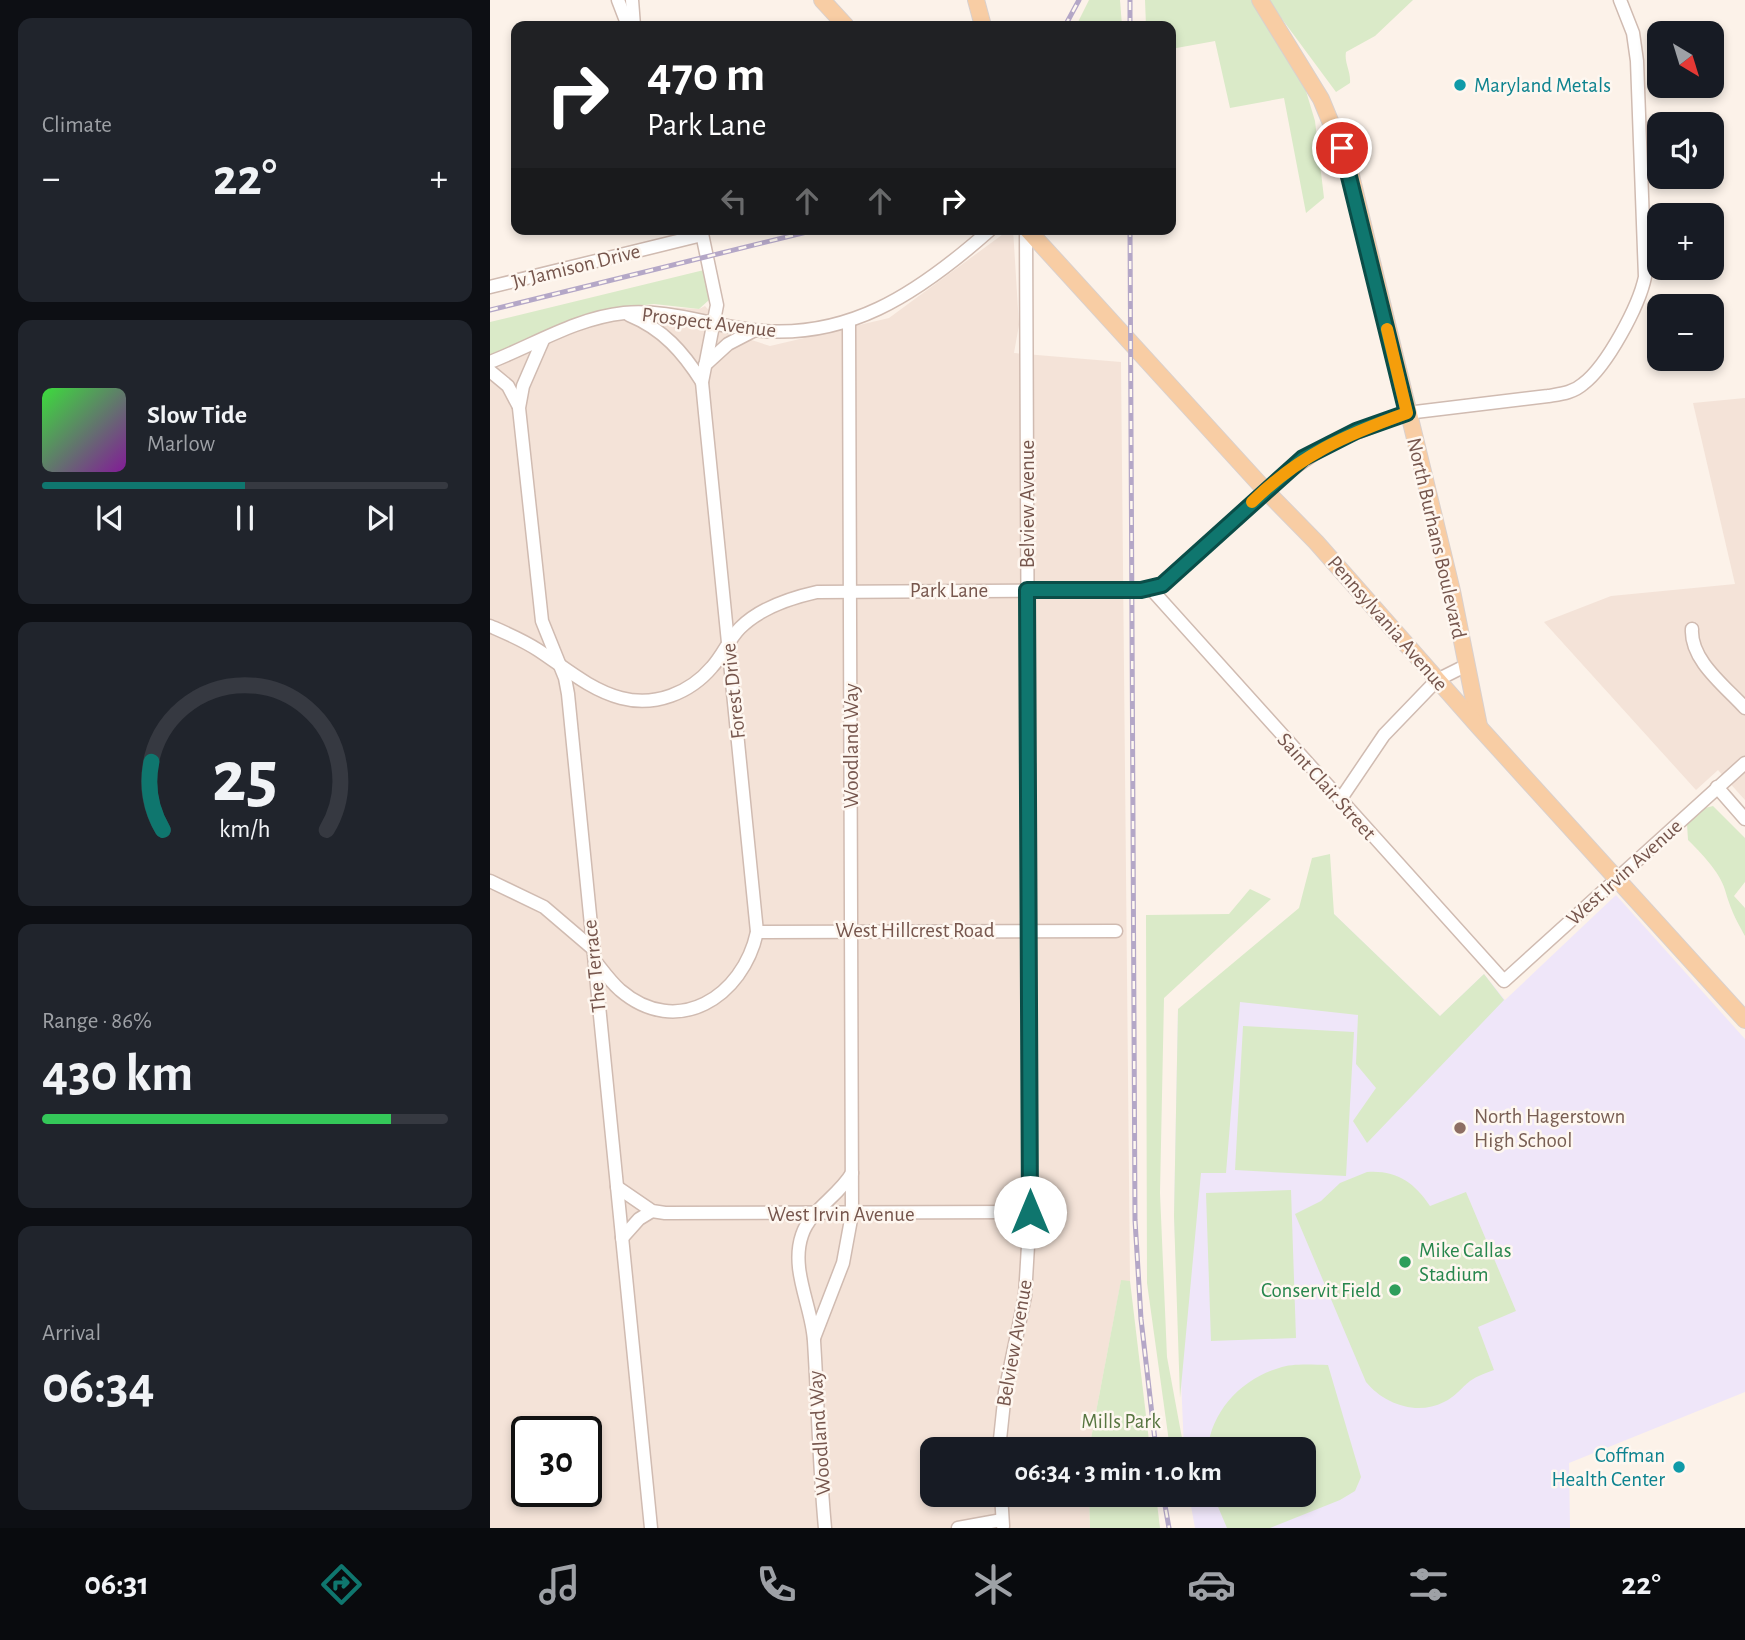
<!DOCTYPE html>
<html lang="en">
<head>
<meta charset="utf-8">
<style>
  :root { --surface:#171b24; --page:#20242c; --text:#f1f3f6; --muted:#9ea1a6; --line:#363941; --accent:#0f766e }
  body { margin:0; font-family:"Alegreya Sans",sans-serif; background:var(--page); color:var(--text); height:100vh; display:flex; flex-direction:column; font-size:26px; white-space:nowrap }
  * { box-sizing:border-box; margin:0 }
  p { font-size:23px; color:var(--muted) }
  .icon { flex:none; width:38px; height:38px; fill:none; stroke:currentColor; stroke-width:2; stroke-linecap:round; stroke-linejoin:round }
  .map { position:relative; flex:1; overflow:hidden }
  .panel { display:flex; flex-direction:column; gap:18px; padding:18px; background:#0d0f14; width:490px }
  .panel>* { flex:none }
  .guide { position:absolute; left:21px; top:21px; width:665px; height:214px; border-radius:14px; box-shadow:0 4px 10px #0003; background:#202124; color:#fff; overflow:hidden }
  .needle { width:46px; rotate:142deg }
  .tools { position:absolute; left:1157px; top:21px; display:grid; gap:14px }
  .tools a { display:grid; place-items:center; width:77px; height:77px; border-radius:14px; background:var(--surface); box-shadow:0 4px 10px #0003; font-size:35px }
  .speed { position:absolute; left:21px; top:1416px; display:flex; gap:14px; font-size:35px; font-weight:700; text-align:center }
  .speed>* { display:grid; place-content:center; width:91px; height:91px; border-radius:50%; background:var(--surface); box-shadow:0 4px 10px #0003; line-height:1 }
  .speed .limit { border:4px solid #111; border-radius:10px; background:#fff; color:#111 }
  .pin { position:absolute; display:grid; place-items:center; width:60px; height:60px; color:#fff; margin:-30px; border:4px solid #fff; border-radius:50%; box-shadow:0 2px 7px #0007 }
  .me { position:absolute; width:77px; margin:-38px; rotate:0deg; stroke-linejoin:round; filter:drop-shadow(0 0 5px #0008) }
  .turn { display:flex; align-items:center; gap:24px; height:147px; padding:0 21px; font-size:32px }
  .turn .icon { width:91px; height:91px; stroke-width:2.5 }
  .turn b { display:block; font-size:49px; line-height:60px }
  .lanes { display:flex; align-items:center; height:66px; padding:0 21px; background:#0003; justify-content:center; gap:35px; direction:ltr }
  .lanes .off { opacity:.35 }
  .big { font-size:52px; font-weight:600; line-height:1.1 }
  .panel .card { flex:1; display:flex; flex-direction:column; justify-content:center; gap:10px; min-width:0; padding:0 24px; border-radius:14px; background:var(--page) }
  .panel .dial { align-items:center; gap:0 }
  .dial svg { height:182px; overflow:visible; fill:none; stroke:var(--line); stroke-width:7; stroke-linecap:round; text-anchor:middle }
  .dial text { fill:var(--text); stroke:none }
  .song { display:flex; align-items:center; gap:21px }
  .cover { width:84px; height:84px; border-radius:10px; background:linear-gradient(135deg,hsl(120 70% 55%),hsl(290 70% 35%)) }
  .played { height:7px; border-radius:4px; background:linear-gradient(90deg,var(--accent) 50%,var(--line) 50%) }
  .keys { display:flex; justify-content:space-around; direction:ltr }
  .heat { display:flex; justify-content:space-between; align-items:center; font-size:38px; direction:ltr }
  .charge { height:10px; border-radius:5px; background:linear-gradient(90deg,#34c759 86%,var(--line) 0) }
  .trip { position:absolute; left:430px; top:1437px; width:396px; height:70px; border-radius:14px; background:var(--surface); box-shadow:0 4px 10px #0003; font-weight:600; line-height:70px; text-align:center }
  .menu { display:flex; height:112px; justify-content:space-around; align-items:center; background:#090b0e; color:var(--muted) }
  .menu .icon { width:49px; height:49px }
  .menu .active { color:var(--accent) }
  .menu b { font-size:32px; color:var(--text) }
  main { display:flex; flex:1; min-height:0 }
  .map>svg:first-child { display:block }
  .residential { fill:#f4e3d8; fill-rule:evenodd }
  .education { fill:#efe6f9 }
  .green { fill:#daeac8 }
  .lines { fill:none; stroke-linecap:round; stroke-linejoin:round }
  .minor-casing { stroke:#d0bbb1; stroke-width:15 }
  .major-casing { stroke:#d9d0cd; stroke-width:18 }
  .minor { stroke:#fff; stroke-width:12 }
  .major { stroke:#f8cda4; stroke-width:16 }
  .rail-casing { stroke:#b4a7c7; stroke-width:5 }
  .rail { stroke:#fef7f0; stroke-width:2.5; stroke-dasharray:8; stroke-linecap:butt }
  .route-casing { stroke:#0a4d48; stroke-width:18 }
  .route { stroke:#0f766e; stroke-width:12 }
  .slow { stroke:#f59e0b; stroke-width:12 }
  .culture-dot { fill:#0f9aa8; stroke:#fef7f0; stroke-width:2.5 }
  .education-dot { fill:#8d6e63; stroke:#fef7f0; stroke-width:2.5 }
  .leisure-dot { fill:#2e9e5b; stroke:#fef7f0; stroke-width:2.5 }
  .labels { text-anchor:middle; stroke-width:5; stroke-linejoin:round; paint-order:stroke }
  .culture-label { font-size:21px; fill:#0d838f; stroke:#fef7f0; text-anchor:start }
  .street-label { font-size:21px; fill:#76564d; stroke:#fef7f0 }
  .education-label { font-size:21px; fill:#785e54; stroke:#fef7f0; text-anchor:start }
  .leisure-label { font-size:21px; fill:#27864d; stroke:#fef7f0; text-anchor:start }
  .park-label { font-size:21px; fill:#587642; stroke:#fef7f0 }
</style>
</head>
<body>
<main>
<section class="panel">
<div class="card"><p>Climate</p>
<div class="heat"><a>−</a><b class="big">22°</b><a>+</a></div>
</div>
<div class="card">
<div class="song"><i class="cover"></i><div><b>Slow Tide</b><p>Marlow</p></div></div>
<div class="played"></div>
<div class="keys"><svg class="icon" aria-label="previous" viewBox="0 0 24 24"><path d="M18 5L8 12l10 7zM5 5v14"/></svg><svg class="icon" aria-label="pause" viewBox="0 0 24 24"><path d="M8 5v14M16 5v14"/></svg><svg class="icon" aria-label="next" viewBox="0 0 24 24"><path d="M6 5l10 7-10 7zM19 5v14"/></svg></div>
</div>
<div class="card dial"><svg viewBox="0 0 100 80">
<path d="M14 69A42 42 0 1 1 86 69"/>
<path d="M14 69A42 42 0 0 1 9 39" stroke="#0f766e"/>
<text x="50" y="56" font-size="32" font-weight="700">25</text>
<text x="50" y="72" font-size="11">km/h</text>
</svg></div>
<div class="card"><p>Range · 86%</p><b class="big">430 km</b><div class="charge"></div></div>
<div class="card"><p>Arrival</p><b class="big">06:34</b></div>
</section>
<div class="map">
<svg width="1255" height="1528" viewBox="0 0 1255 1528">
  <rect width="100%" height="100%" fill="#fcf2e9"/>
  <g class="residential">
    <path d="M520,229H523L529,325L524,353L631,362L640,1281H631L599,1449H443V1494L599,1495L600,1528H0V357L111,310L142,305L209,309L215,306L240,333L280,346L399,318ZM37,1432H96V1491H37Z"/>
    <polygon points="1255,398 1255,800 1228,770 1206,790 1054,622 1121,596 1245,584 1203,403"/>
  </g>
  <polygon class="education" points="1126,895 1255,1039 1255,1392 1079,1463 1080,1528 705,1528 699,1495 814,1494 814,1449 694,1449 684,1216 688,1009 844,914 950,1016 994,974 1015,1000"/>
  <g class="green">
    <polygon points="599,0 630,0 632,26 586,26"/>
    <polygon points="655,0 761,0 813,81 825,121 834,198 816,213 794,98 740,108 725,41 681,49 681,26 656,26"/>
    <path d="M778,0H923L885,36L856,52C854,63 861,71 860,83L846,92Z"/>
    <polygon points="214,270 219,300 209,309 164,304 111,310 0,356 0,322"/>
    <path d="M1223,806L1255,838V882L1244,896L1255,908V936C1244,916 1241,910 1235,890C1230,872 1210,852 1198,840L1197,824L1207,810Z"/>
    <polygon points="840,854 844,914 950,1016 994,974 1014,1000 877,1143 863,1121 886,1088 866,1064 868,1015 750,1002 736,1173 711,1173 690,1398 684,1216 688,1009 809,908 822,858"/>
    <polygon points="760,889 781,899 674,998 670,1193 677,1357 694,1449 680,1449 657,1283 656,915 739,914"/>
    <polygon points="753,1026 864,1032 856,1176 745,1170"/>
    <path d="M877,1172C906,1170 924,1182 940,1206L976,1192L1026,1311L988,1327L1004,1370C996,1373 987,1376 980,1381C971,1388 965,1397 954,1402C927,1416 894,1404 876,1382L805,1214L831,1201L850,1183Z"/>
    <polygon points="801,1190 806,1338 721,1341 716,1193"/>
    <polygon points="631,1280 640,1281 660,1449 599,1449"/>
    <path d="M838,1365L871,1477L865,1491L850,1500L780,1528H737L723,1495L814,1494V1449H718C721,1411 753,1378 789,1368C803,1363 823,1365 838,1365Z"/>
    <polygon points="599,1495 666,1495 670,1528 600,1528"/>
  </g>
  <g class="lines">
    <defs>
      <g id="minor">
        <polyline points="128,0 138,26"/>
        <polyline points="142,0 144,26"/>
        <polyline points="0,287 212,235"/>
        <path d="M139,315C173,329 193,352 212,382"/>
        <polyline points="53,340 33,386 29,408 52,621 75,678 78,694 161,1528"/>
        <path d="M0,362C44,345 86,318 134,313C175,309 214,323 255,329C355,344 429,293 501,229"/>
        <polyline points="215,365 238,344 263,331"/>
        <polyline points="0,371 18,386 28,405"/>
        <polyline points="662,590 1014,981 1255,763"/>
        <path d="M0,626C16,633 33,640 48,650C74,667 100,690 131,698C165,707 200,693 222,667C233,655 239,639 250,628C270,608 300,598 327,592L662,590L672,585L788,479L840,443L917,413L1058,396C1070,394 1083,393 1093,384C1117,366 1149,306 1155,277L1147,61L1143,33L1130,0"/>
        <path d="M1202,629C1200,660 1235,686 1255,708"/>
        <polyline points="1227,787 1255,819"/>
        <polyline points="850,800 894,735 947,680 977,665"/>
        <polyline points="0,881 54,907 102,948"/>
        <polyline points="267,932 626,931"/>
        <path d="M105,961C113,971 120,981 130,990C187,1039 253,997 267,932L215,413L212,382L227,305L211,229"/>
        <polyline points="127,1187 162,1211 175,1213 540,1212"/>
        <polyline points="132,1238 149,1219 162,1211"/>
        <polyline points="324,1338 353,1263 362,1214 359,323"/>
        <polyline points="509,1449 515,1392 535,1296 540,1212 536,229"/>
        <polyline points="511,1494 513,1526"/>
        <path d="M335,1528C329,1465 328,1403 324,1341C322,1306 300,1270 312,1235C320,1210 349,1196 362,1173"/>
        <polyline points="468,1528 512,1520"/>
      </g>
      <g id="major">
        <polyline points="332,0 356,26"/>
        <polyline points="486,0 493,26"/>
        <polyline points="770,0 831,99 859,167 962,591 989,726"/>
        <polyline points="537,229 775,490 826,542 989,727 1255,1020"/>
      </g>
    </defs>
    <use href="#minor" class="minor-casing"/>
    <use href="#major" class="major-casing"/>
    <use href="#minor" class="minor"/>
    <use href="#major" class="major"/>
    <defs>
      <g id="rail">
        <polyline points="575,26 589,0"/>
        <polyline points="640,26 640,0"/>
        <polyline points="640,229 645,1220 651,1319 666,1449"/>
        <polyline points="0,310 329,229"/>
        <polyline points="673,1494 679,1528"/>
      </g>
    </defs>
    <use href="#rail" class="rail-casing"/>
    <use href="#rail" class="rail"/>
  </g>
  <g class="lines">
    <defs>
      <polyline id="route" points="540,1212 537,590 651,590 672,585 813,458 866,431 917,413 852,148"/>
    </defs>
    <use href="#route" class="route-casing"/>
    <use href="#route" class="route"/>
    <path class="slow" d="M762,502C810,455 855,435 917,413L897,329"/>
  </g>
  <g class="culture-dot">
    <circle cx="970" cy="85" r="7"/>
    <circle cx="1189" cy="1467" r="7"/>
  </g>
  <circle class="education-dot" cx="970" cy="1128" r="7"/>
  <g class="leisure-dot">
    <circle cx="915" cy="1262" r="7"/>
    <circle cx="905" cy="1290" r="7"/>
  </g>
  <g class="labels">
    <g class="culture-label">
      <text x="984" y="92">Maryland Metals</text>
      <text x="1175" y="1462" text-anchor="end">Coffman<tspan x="1175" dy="24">Health Center</tspan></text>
    </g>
    <g class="street-label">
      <text transform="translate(86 266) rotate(-14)" y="7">Jv Jamison Drive</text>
      <text transform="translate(219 322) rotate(7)" y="7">Prospect Avenue</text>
      <text transform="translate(537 504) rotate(-90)" y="7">Belview Avenue</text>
      <text transform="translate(947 538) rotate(77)" y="7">North Burhans Boulevard</text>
      <text x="459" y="597">Park Lane</text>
      <text transform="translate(898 623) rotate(49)" y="7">Pennsylvania Avenue</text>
      <text transform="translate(243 691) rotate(-96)" y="7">Forest Drive</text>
      <text transform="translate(361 746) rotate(-90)" y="7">Woodland Way</text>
      <text transform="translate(837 786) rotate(48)" y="7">Saint Clair Street</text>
      <text transform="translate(1134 872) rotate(-42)" y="7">West Irvin Avenue</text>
      <text x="425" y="937">West Hillcrest Road</text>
      <text transform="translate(104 966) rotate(-96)" y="7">The Terrace</text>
      <text x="351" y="1221">West Irvin Avenue</text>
      <text transform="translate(524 1343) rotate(-80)" y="7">Belview Avenue</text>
      <text transform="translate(329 1433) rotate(-94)" y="7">Woodland Way</text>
    </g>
    <g class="education-label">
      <text x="984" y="1123">North Hagerstown<tspan x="984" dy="24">High School</tspan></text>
    </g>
    <g class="leisure-label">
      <text x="929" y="1257">Mike Callas<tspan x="929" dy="24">Stadium</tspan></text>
      <text x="891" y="1297" text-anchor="end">Conservit Field</text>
    </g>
    <g class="park-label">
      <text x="631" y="1428">Mills Park</text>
    </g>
  </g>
</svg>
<div class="tools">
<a><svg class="needle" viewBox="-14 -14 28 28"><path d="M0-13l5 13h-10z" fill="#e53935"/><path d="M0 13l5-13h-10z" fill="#9ea1a6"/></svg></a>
<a><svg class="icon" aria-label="sound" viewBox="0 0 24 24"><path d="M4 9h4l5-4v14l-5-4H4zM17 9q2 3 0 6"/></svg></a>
<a>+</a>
<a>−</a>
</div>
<div class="speed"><div class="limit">30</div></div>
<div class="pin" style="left:852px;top:148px;background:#d93025"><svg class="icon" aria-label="arrive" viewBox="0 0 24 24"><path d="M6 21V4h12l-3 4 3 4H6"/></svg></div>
<svg class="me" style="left:540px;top:1212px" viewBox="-20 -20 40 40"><circle r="19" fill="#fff"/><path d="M0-13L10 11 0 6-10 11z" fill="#0f766e"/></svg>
<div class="trip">06:34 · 3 min · 1.0 km</div>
<div class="guide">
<div class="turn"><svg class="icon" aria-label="right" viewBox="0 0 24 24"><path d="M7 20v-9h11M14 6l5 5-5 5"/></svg><div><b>470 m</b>Park Lane</div></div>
<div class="lanes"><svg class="icon off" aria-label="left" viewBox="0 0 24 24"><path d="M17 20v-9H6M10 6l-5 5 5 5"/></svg><svg class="icon off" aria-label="ahead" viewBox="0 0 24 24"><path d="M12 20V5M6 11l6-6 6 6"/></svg><svg class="icon off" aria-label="ahead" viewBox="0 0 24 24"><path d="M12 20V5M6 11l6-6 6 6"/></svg><svg class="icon" aria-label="right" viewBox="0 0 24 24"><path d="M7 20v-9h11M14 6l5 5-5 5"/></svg></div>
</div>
</div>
</main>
<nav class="menu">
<b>06:31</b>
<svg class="icon active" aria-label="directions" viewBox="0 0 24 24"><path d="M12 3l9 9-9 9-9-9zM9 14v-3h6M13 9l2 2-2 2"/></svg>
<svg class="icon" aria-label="music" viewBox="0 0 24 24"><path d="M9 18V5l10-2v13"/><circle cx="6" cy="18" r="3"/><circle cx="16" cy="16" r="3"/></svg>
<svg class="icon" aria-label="phone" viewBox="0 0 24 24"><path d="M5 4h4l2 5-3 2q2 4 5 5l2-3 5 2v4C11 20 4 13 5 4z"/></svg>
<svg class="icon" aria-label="climate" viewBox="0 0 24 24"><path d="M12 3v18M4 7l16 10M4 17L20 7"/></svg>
<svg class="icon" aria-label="car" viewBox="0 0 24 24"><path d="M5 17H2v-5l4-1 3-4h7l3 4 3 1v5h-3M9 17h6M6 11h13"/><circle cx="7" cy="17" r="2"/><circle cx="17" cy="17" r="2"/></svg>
<svg class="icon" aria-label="filters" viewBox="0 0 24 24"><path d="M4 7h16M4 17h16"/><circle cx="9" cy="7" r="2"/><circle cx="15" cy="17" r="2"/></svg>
<b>22°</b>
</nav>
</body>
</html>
